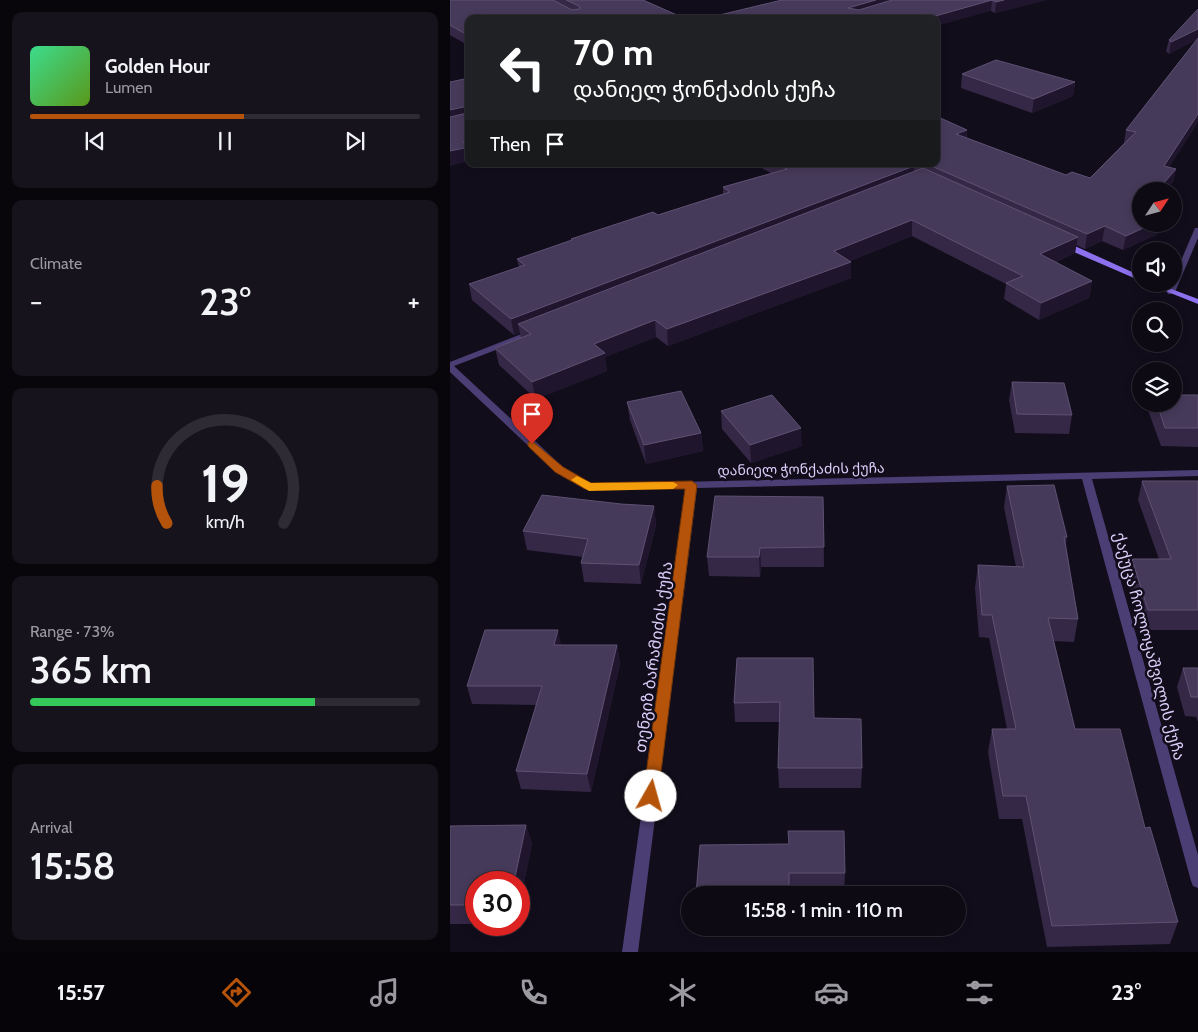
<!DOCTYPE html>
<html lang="en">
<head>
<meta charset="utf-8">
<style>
  :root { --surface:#0e0a14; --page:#17131d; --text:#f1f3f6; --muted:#9b9aa0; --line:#2e2b34; --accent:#b45309 }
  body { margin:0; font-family:Cabin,"Noto Sans Georgian",sans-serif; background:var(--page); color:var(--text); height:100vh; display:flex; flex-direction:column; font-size:19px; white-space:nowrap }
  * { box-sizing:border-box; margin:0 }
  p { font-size:16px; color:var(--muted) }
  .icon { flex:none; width:28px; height:28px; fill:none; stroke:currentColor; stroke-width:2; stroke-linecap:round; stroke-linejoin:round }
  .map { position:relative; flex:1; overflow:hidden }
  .sheet { display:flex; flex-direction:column; gap:12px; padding:12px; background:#08060b; width:450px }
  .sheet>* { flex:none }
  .guide { position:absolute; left:15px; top:15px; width:475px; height:152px; border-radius:10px; box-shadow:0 2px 8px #0003,0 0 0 1px var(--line); background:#202124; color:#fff; overflow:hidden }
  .needle { width:32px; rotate:54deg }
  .tools { position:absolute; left:682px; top:182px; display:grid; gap:10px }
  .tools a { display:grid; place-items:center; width:50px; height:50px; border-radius:50%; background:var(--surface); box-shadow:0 2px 8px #0003,0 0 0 1px var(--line); font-size:25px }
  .speed { position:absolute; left:15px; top:871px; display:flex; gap:10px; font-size:25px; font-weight:700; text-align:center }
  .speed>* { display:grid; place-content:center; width:65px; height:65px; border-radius:50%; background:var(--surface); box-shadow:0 2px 8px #0003,0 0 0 1px var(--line); line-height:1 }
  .speed .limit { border:8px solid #d22; background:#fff; color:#111 }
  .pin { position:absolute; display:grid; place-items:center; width:42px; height:42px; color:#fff; margin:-51px -21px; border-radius:50% 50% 50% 0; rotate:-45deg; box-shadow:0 0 5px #0007 }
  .pin .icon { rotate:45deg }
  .me { position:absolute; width:55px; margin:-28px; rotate:7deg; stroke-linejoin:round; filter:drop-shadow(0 0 4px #0008) }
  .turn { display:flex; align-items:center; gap:18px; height:105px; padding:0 25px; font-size:22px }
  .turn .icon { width:65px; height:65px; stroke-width:2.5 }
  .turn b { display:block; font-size:35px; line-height:42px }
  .then { display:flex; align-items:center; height:48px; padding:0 25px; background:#0003; gap:10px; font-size:19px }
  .big { font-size:38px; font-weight:600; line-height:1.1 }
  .sheet .card { flex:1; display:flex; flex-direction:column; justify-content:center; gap:8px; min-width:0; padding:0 18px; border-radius:10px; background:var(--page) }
  .sheet .dial { align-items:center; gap:0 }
  .dial svg { height:130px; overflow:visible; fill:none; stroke:var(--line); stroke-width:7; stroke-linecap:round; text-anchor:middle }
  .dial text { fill:var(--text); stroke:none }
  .song { display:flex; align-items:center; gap:15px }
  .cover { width:60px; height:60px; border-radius:8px; background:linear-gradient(135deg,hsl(150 70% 55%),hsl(90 70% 35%)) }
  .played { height:5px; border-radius:2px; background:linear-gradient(90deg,var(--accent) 55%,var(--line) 55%) }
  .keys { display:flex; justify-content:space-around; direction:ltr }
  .heat { display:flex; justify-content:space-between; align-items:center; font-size:28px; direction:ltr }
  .charge { height:8px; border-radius:4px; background:linear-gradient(90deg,#34c759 73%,var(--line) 0) }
  .trip { position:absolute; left:231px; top:886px; width:285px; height:50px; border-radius:25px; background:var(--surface); box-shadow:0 2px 8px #0003,0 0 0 1px var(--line); font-weight:600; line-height:50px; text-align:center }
  .menu { display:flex; height:80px; justify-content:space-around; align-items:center; background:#060408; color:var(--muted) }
  .menu .icon { width:35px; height:35px }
  .menu .selected { color:var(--accent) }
  .menu b { font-size:22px; color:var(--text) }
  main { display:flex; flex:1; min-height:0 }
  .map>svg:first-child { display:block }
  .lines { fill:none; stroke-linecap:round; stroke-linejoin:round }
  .street { fill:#4b3e74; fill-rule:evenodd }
  .secondary { fill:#8c70ed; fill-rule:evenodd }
  .wall { fill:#352846 }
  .shaded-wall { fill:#1f162d }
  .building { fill:#463a5a; stroke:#5e5173 }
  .route { fill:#b45309; stroke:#753606 }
  .slow { fill:#f59e0b }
  .labels { text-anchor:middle; stroke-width:5; stroke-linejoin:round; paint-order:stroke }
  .street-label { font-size:14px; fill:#dbcdf9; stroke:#120d1b }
  .near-street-label { font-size:16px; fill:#dbcdf9; stroke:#120d1b }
</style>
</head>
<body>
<main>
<section class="sheet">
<div class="card">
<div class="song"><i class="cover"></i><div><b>Golden Hour</b><p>Lumen</p></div></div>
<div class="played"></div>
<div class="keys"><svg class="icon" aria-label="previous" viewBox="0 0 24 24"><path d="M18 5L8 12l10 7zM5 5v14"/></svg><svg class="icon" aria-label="pause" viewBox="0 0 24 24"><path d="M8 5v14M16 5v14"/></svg><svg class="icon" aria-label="next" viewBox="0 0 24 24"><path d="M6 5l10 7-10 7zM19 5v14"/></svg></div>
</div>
<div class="card"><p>Climate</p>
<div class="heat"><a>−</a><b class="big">23°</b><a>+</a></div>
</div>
<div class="card dial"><svg viewBox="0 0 100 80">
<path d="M14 69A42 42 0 1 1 86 69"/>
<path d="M14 69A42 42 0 0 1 8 46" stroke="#b45309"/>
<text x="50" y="56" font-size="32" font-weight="700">19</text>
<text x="50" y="72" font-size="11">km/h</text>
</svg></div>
<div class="card"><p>Range · 73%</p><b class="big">365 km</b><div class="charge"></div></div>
<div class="card"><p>Arrival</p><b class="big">15:58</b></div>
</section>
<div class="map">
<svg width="748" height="952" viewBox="0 0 748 952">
  <rect width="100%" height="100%" fill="#120d1b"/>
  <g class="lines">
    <g class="street">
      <polygon points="745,228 748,228 748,238 725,292 721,294 718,294 717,292 721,284 724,284 724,277"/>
      <polygon points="82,330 85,331 85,335 4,366 113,467 141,484 748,470 748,476 642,479 748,855 748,888 743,886 741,881 632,479 247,488 188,952 172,952 237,488 135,489 105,471 0,372 0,362"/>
    </g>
    <g class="secondary">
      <polygon points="610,242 616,242 691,276 691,281 610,246"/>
      <polygon points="698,284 708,284 748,299 748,304"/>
    </g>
  </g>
  <g class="wall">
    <polygon points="0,0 193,0 236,19 19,19 19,46 0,35"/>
    <polygon points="332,0 596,0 545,13 541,11"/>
    <polygon points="748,9 748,122 719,167 726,169 723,182 691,191 691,224 710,224 708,234 673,250 652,241 635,249 626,245 625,253 606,262 642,281 639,298 589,320 554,299 556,284 462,236 400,261 401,262 401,278 218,346 206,337 155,357 157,371 86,399 49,365 45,348 71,338 70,333 64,335 22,300 19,284 69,267 67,259 121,241 121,239 208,215 273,194 273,187 321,173 304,164 486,164 517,130 517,138 616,175 640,178 674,143 676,130 746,40 719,54 716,51 719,40"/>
    <polygon points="512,74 625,82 623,96 582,113 511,88"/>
    <polygon points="562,382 622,415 619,434 565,433 559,400"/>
    <polygon points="748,395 748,447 711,446 699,413 701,404 724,404"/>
    <polygon points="177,402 251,433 253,451 196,464 180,420"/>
    <polygon points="271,411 352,446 301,463 272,429"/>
    <polygon points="692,481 748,481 748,630 693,630 677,578 682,559 709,559 688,500"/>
    <polygon points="557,486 617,537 616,544 628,619 624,642 604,641 625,729 695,828 728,922 720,944 597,947 572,819 549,819 538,752 542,729 557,729 539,638 529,637 525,588 528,565 566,567 554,507"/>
    <polygon points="373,497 374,567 311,567 310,577 259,576 257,557"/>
    <polygon points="171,504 204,506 206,525 191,584 134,582 131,563 133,557 77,550 73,531"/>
    <polygon points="111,645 167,645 170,664 141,792 71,789 66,771 86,705 22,704 17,686"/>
    <polygon points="287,658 364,718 412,768 411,788 329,788 328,768 330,722 285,722 284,703"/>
    <polygon points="733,668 748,668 748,722 746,717 735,716 727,687"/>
    <polygon points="76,825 82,844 69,906 69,882 26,882 26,924 0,924 0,826"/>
    <polygon points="250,845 395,873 394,892 340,893 340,895 246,895"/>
  </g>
  <g class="shaded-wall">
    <polygon points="426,0 460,0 400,19 398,8"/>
    <polygon points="542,0 541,11 486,26 486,19 475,19"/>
    <polygon points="554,0 596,0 545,13 546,2"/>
    <polygon points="748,29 748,39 719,54 721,42"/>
    <polygon points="625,82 623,96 582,113 584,99"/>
    <polygon points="18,106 19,112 0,123 0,110"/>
    <polygon points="748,114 748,122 711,180 714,166"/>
    <polygon points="517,130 516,143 506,134"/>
    <polygon points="19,141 19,161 0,166 0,151 13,142"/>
    <polygon points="464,166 464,180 68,324 70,333 64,335 61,319"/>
    <polygon points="726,169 723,182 715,191 707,191"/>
    <polygon points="462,220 462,236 384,267 384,251"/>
    <polygon points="702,224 710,224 708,234 673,250 676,236"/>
    <polygon points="655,226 652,241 635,249 637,234"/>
    <polygon points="628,237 625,253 588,270 590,254"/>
    <polygon points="401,262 401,278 218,346 217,329"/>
    <polygon points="642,281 639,298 589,320 591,303"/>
    <polygon points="205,320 206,337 155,357 157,371 86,399 82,382 144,344"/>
    <polygon points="351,428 352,446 301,463 300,445"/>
    <polygon points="251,433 253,451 196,464 194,445"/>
    <polygon points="204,506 206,525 191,584 189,565"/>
    <polygon points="310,548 311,567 310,577 309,557"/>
    <polygon points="108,630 112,648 104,645"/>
    <polygon points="167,645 170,664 141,792 137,774"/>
    <polygon points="76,825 82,844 69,906 69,882 64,882"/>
  </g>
  <g class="building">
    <polygon points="0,0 103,0 122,10 130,9 129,6 116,0 193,0 236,19 19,19 19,36 0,25"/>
    <polygon points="332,0 426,0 398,8 409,10 442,0 554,0 546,2 542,0 475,19 253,19"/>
    <polygon points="748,9 748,29 721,42 719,40"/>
    <polygon points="748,38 748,114 714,166 726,169 707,191 691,191 691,224 702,224 676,236 655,226 637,234 477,164 486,164 486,116 517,130 506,134 616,175 622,172 640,178 686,132 676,130"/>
    <polygon points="546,60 625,82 584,99 512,74"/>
    <polygon points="19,78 19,141 13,142 19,147 0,151 0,117 17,113 18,106 0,110 0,82"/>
    <polygon points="328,164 459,164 464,166 61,319 19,284 75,265 67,259 122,240 121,239 203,212 208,215 280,192 273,187 337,169"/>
    <polygon points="473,168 628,237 590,254 642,281 591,303 556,283 573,276 462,220 384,251 401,262 217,329 205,320 144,344 155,353 82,382 45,348 81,334 68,324"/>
    <polygon points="562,382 614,383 622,415 567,414"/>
    <polygon points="231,391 251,433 194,445 177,402"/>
    <polygon points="322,395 351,428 300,445 271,411"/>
    <polygon points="724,395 748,395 748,428 715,428 707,404 724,404"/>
    <polygon points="692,481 748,481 748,610 698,610 682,559 721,559"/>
    <polygon points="604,485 617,537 614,537 628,619 598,618 625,729 670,729 695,828 700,827 728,922 602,926 576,796 553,796 542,729 566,729 542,615 532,615 528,565 574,567 557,486"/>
    <polygon points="92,495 171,504 204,506 189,565 131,563 138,539 73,531"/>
    <polygon points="265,496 373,497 374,547 310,548 309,557 257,557"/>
    <polygon points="35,630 108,630 104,645 167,645 137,774 66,771 92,686 17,686"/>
    <polygon points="287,658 363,658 364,718 411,719 412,768 328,768 330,702 284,703"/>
    <polygon points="733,668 748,668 748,697 741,697"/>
    <polygon points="76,825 64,882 26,882 26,905 0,905 0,826"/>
    <polygon points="338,831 394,831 395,873 339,873 339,895 246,895 250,845 339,844"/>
  </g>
  <polygon class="route" points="82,441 113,467 141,483 242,481 247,485 208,796 206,801 201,803 195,801 193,796 235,489 135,489 105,472 78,446 78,442"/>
  <polygon class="slow" points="127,476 141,483 223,482 228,485 223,489 139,491 121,480"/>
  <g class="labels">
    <g class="street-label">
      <text transform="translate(351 469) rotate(-1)" y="5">დანიელ ჭონქაძის ქუჩა</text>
    </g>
    <g class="near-street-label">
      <text transform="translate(700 646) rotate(75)" y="6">ქაქუცა ჩოლოყაშვილის ქუჩა</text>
      <text transform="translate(203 657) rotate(-82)" y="6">თენგიზ ბარამიძის ქუჩა</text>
    </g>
  </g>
</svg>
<div class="tools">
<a><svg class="needle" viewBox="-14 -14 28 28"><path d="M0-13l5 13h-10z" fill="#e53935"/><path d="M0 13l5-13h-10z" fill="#9b9aa0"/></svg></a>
<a><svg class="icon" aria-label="sound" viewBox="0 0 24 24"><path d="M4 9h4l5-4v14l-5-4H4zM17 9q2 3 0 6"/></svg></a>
<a><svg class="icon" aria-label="search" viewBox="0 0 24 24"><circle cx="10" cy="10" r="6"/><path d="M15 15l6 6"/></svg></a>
<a><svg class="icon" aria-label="layers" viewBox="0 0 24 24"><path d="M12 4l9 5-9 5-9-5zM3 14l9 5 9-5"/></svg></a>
</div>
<div class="speed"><div class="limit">30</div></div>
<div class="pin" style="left:82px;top:444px;background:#d93025"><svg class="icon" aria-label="arrive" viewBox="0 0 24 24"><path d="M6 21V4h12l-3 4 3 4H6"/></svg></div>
<svg class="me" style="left:201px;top:796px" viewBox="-20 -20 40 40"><circle r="19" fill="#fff"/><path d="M0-13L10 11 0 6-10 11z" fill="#b45309"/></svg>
<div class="trip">15:58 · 1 min · 110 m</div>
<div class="guide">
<div class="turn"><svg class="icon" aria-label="left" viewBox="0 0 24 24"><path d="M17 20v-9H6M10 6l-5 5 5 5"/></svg><div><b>70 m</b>დანიელ ჭონქაძის ქუჩა</div></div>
<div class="then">Then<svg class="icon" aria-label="arrive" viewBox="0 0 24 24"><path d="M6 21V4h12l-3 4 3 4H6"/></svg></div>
</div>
</div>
</main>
<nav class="menu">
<b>15:57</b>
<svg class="icon selected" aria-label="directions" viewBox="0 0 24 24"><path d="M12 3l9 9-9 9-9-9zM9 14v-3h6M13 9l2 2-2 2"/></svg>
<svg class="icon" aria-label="music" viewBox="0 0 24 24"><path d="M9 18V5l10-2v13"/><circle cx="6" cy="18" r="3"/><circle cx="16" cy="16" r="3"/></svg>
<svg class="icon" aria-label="phone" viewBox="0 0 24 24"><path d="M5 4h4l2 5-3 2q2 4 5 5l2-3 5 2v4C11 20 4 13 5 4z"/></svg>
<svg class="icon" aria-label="climate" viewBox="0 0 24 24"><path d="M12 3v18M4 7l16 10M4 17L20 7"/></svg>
<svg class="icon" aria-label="car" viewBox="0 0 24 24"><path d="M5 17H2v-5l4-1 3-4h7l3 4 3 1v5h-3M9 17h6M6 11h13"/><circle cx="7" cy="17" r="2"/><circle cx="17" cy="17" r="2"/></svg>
<svg class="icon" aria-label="filters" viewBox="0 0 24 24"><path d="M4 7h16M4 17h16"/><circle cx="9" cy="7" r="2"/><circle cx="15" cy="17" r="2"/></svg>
<b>23°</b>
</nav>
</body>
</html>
